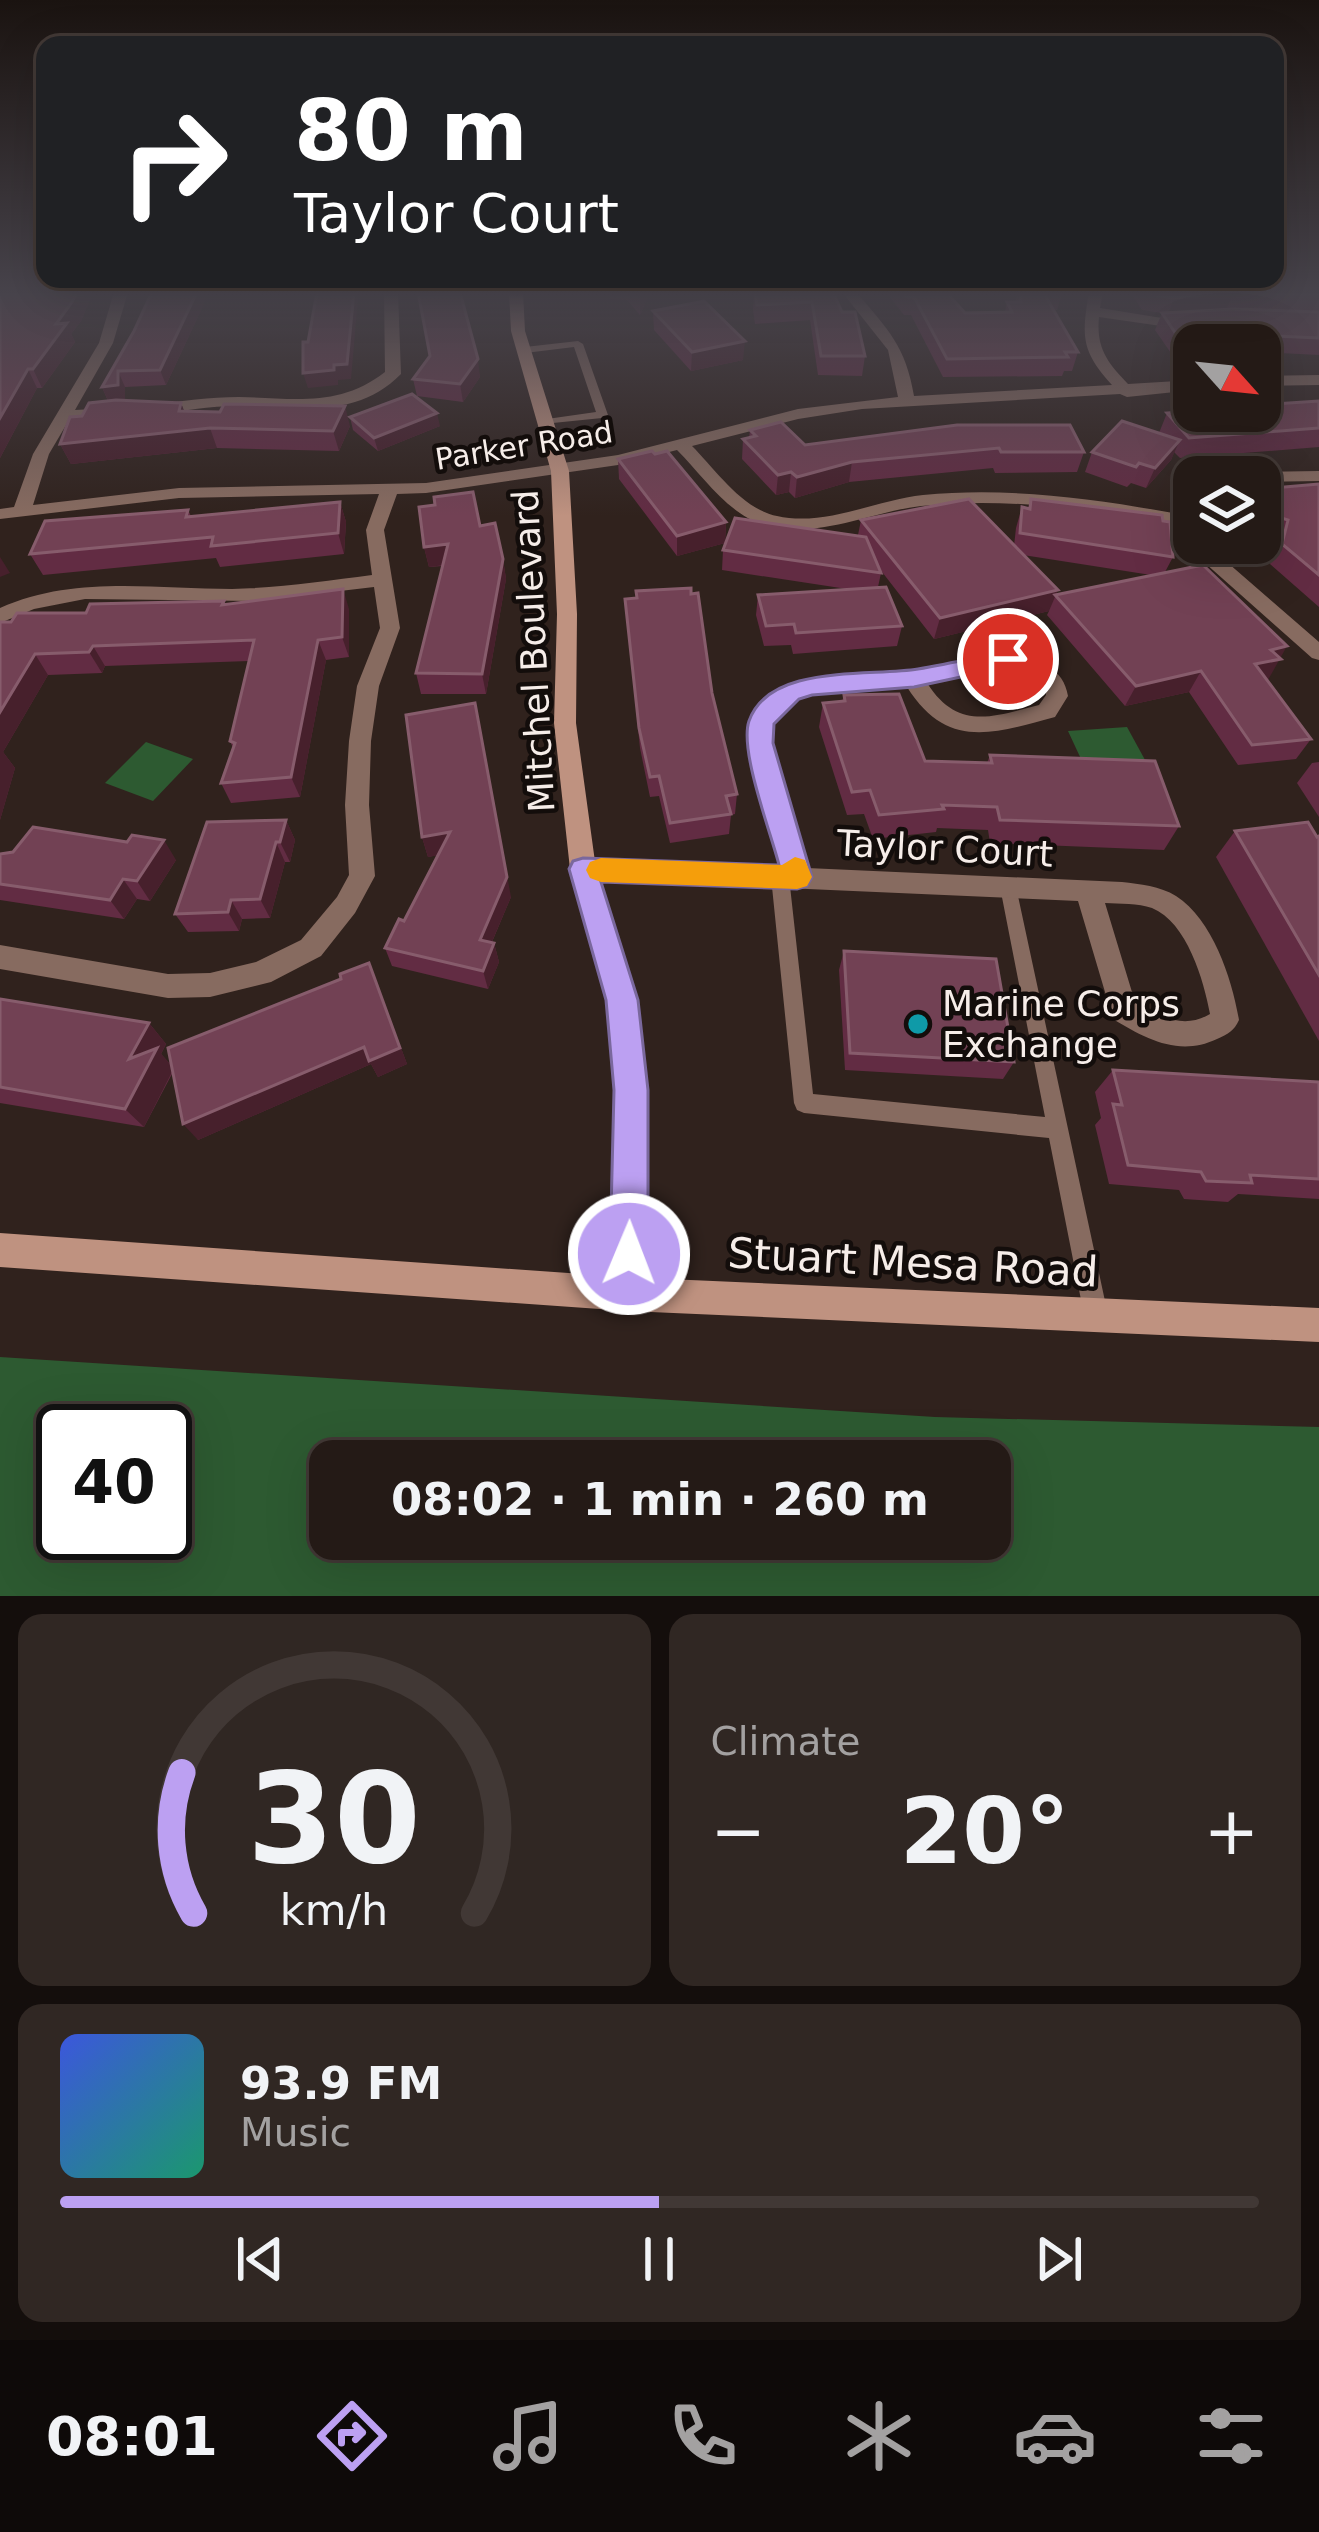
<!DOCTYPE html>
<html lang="en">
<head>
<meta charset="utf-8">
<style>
  :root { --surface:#241a16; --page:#302723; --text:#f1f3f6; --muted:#a3a1a1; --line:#413835; --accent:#bca0f2 }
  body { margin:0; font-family:"DejaVu Sans",sans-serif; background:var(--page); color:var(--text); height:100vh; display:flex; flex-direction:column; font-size:45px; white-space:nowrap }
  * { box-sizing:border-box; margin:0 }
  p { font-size:39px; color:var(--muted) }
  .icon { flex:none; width:66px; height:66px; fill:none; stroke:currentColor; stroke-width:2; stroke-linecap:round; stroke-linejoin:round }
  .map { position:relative; height:1596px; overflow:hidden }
  .panel { display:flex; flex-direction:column; gap:18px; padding:18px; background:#140e0c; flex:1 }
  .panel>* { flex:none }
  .guide { position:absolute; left:36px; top:36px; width:1248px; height:252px; border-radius:24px; box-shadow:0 12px 48px #0002,0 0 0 3px var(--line); background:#202124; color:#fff; overflow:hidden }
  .needle { width:78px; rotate:117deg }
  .fabs { position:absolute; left:1173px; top:324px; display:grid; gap:24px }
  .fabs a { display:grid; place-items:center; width:108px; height:108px; border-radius:24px; background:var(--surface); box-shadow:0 12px 48px #0002,0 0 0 3px var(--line); font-size:60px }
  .speed { position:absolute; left:36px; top:1404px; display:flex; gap:24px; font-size:60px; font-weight:700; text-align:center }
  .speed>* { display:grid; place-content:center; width:156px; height:156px; border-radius:50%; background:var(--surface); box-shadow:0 12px 48px #0002,0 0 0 3px var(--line); line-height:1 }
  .speed .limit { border:6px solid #111; border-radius:18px; background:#fff; color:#111 }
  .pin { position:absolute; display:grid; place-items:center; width:102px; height:102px; color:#fff; margin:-51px; border:6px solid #fff; border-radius:50%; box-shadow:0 3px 12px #0007 }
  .me { position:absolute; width:132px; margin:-66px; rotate:1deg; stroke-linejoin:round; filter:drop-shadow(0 0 9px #0008) }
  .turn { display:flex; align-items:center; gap:42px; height:252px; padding:0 60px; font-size:54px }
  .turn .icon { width:156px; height:156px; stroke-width:2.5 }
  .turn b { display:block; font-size:84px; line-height:102px }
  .big { font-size:90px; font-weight:800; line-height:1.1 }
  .panel .card { flex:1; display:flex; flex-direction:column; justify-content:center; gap:18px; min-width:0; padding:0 42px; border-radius:24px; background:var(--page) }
  .panel .dial { align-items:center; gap:0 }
  .dial svg { height:312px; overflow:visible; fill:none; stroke:var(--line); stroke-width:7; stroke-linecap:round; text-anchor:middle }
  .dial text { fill:var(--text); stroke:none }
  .song { display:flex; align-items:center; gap:36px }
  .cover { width:144px; height:144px; border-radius:18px; background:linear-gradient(135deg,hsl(230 70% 55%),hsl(160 70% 35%)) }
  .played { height:12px; border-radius:6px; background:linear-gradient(90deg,var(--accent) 50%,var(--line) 50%) }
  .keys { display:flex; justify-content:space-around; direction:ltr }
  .heat { display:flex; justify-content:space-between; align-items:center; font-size:66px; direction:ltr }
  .panel .tiles { flex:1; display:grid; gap:18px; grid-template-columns:1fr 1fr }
  .card:last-child { grid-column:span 2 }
  .trip { position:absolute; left:309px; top:1440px; width:702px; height:120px; border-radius:24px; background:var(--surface); box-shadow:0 12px 48px #0002,0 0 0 3px var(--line); font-weight:800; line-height:120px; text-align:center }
  .tab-bar { display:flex; height:192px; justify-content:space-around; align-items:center; background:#0e0a09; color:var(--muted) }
  .tab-bar .icon { width:84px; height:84px }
  .tab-bar .selected { color:var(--accent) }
  .tab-bar b { font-size:54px; color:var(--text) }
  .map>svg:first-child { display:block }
  .green { fill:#2d5a31; fill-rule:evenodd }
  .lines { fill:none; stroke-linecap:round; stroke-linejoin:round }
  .lane { fill:#876b60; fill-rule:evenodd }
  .street { fill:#876b60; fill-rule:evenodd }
  .secondary { fill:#bf9280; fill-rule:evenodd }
  .wall { fill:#622c43; fill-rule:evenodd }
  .shaded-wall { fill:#47202c }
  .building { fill:#724154; stroke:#875c6c; stroke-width:3 }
  .route { fill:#bca0f2; stroke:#7a689d; stroke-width:3 }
  .slow { fill:#f59e0b }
  .culture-dot { fill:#0f9aa8; stroke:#130d0b; stroke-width:4.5 }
  .labels { text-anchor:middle; stroke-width:9; stroke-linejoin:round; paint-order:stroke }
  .far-street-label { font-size:30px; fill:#f6ede9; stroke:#130d0b }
  .street-label { font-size:36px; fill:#f6ede9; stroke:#130d0b }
  .poi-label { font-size:36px; fill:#f6ede9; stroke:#130d0b; text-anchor:start }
  .near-street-label { font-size:42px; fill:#f6ede9; stroke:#130d0b }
</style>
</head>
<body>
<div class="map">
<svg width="1319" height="1596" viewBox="0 0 1319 1596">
  <rect width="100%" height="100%" fill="#30221d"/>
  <g class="green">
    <polygon points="1127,727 1150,769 1088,774 1068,731"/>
    <polygon points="146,742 193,759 153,801 105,783"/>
    <path d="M0,1357L935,1417L1319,1427V1596H0ZM165,1431V1533H63V1431ZM990,1461V1539H330V1461Z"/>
  </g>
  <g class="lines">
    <g class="lane">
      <polygon points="578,341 583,344 608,415 602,418 543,424 543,420 547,419 596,412 574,347 525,353 520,350 525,347"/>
      <polygon points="780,870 786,872 789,877 813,1094 1045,1117 1000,887 1003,882 1009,880 1015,882 1108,1315 1104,1323 1096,1327 1088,1323 1084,1315 1049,1138 804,1113 797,1110 794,1103 771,877 774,872"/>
    </g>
    <g class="street">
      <path d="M114,292H128L113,343L75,410L112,408L120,413L112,418L69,420L49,454L33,505L179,488L426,483L618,455L798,409L898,397L888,350L842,292H856C888,329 906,347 914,396L1112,385C1080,350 1082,335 1089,292H1103L1100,308L1168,319L1196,317V323L1168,327L1099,317C1096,348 1107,362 1128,384L1194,380V390L1127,397L1120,394L862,409L798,419L692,446C716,470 742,509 777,516C825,527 876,500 923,495C1007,487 1091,498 1173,513L1188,486L1194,485V534L1180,535L1176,525C1092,509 1006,497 921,506C870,512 819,539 767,526C728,515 704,477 677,450L618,465L426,493L397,494L384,530L400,628L379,686L371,741L369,805L375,876L355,913L321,956L271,982L210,997L168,998L0,969V945L168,974L210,973L256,962L301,940L337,897L349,875L345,805L349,741L357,686L380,628L374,587L255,601L85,599L34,609L0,623V608C74,575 153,589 232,589C279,588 326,581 372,575L366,530L379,494L179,498L0,519V509L14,507L33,454L99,343Z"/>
      <path d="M384,292H398L401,374C356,420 296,407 238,406C210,406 181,411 153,415L145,410L153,405C181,401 210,397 239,397C293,398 339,408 385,372Z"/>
      <polygon points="1319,375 1319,385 1260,386 1260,376"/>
      <polygon points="1319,471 1319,481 1260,482 1260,477 1251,477 1260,472"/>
      <polygon points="1194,537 1194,543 1205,543 1319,642 1319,660 1312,658 1187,547 1187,539"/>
      <path d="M1008,652C1035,660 1063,665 1068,696L1055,717C992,734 947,750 907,687L812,693L798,698L772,724L771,743L807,868L1122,882C1140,884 1160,886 1176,896C1213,920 1232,979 1239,1020C1234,1031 1228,1034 1217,1039C1179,1057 1146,1039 1113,1019L1078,901L583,879L574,876L570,869L574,862L583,859L782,867L749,743L753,716L782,688L810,678L913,672ZM1007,666L1045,685L1046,695L1039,705C992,717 958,731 927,683ZM1105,903C1120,904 1138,903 1152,908C1187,922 1204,981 1210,1014C1183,1030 1159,1016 1135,1002Z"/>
    </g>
    <polygon class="secondary" points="509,292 523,292 525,331 569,471 577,614 576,723 596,869 636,1000 645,1090 645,1278 1319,1308 1319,1342 628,1311 0,1267 0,1233 611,1276 615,1090 608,1000 570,869 554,723 557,614 551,471 511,331"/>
  </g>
  <g class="wall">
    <polygon points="0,292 93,292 81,321 71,334 75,342 42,388 37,388 0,458"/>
    <polygon points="418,292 463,292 461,296 480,377 463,402 417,396 413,379 430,356"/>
    <polygon points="610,292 650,292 640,315 627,300 610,299"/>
    <polygon points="754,292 833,292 865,356 862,376 818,375 810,320 755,324 753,310"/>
    <polygon points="886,292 946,292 965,313 1005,312 1007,302 1016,302 1017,292 1063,292 1057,310 1053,310 1078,352 1072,371 1064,371 1062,376 943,377 911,315 904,315"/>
    <polygon points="1130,292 1319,292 1319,311 1227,308 1200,311 1319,312 1319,355 1260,352 1260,345 1194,345 1194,357 1173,356 1155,330 1162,313 1142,310"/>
    <polygon points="202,308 166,385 125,387 125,401 181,403 184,411 350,426 339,451 217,448 71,464 60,444 82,416 108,401 102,387 134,331"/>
    <polygon points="653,311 743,360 691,371 654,330"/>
    <polygon points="1319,401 1319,447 1180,458 1174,452 1171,460 1146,488 1131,483 1127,487 1085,472 1092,452 1159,433 1167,413"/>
    <polygon points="350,417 440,426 378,451 353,430"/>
    <polygon points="957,425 1084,452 1077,472 995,473 993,468 849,482 795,498 789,492 776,495 742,459 743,439 749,438 750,430 805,445"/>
    <polygon points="618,459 726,522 725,543 677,556 619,479"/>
    <polygon points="1319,484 1319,607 1270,564 1276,541 1260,535 1260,489"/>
    <path d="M1031,499L1173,557L1165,572L1279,658L1267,680L1311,739L1296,759L1238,765L1189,692L1125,706L1047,615L1049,611L934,639L879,568L881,573L878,587L902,626L897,646L793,654L791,645L764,646L756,615L758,595L847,589L722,570L723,550L858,535L861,520L1014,546L1016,528L1022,507L1028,508ZM1023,555L1151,575L1056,594L1058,590Z"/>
    <polygon points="340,502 346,522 344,554 220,567 216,558 43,575 30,554 188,510 191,516"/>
    <polygon points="480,526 503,559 506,579 486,694 421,694 416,673 442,566 429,567 424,547"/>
    <polygon points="625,599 712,693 737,794 735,814 731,815 729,834 670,843 659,796 650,797 640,748"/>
    <polygon points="225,605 349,609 349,657 326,660 300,797 231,803 221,783 233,748 230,741 249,661 105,666 102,673 48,675 3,752 15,768 0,820 0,622 86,613"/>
    <polygon points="844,695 925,761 987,763 990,755 1179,826 1164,850 990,843 988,830 937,828 936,832 873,839 864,814 847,815 819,727 823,703 842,701"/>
    <polygon points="1319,762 1319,817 1297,783 1312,763"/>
    <polygon points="286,820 295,840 290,862 285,862 270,918 242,919 239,931 188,932 175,914"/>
    <polygon points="1235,831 1319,836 1319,1041 1216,857"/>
    <polygon points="422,837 511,897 492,942 494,943 499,962 488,989 392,966 385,948 404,921 438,855 428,857"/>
    <polygon points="0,854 176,860 150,901 137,899 124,919 0,900"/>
    <polygon points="844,951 1014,1062 1003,1079 845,1070 839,970"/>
    <polygon points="369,963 407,1064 378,1077 371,1064 198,1140 173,1072 144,1127 0,1103 0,999 149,1023 166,1044 161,1054 171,1065 341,979"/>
    <polygon points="1113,1070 1319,1082 1319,1199 1238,1194 1228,1202 1184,1199 1179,1190 1109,1184 1095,1125 1101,1118 1095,1092"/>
  </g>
  <g class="shaded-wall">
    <polygon points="77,292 93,292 81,321 71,334 75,342 42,388 33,369 56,324"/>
    <polygon points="197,292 208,292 202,308 166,385 160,370"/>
    <polygon points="354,292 360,292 358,298 351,379 338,380 338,385 308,388 303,373"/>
    <polygon points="642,292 650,292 640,315 640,297"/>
    <polygon points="1234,292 1227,308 1168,314 1174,298"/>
    <polygon points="745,341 743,360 691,371 692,352"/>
    <polygon points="478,359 480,377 463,402 460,384"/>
    <polygon points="28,369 37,388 0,458 0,418"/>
    <polygon points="118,371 125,387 125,401 109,403 102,387"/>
    <polygon points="181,403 189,423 210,428 217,448 71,464 60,444 179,411"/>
    <polygon points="345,406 350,426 339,451 333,431"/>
    <polygon points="437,413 440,426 378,451 374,438"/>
    <polygon points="1180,440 1171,460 1146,488 1155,468"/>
    <polygon points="852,462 849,482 795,498 797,477"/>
    <polygon points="791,472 789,492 776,495 778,475"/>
    <polygon points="340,502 346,522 344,554 338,533"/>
    <polygon points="726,522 725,543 677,556 677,536"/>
    <polygon points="448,544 452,564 429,567 424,547"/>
    <polygon points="0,557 10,573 0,577"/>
    <polygon points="503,559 506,579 486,694 482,674"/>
    <polygon points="343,589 349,609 349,657 342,637"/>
    <polygon points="1058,590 1049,611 934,639 940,618"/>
    <polygon points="318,640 326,660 300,797 291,777"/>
    <polygon points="93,646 105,666 102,673 89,652"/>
    <polygon points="1287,646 1268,680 1242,685 1255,664 1271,650"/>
    <polygon points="35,654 48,675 3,752 15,768 0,820 0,712"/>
    <polygon points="1201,671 1189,692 1125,706 1136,686"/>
    <polygon points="475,703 511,897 485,958 480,940"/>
    <polygon points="286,820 295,840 290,862 280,842"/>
    <polygon points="450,832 456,852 428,857 422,837"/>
    <polygon points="164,840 176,860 150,901 137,881"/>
    <polygon points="276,842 285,862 270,918 260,899"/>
    <polygon points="123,879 137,899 124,919 110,900"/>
    <polygon points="231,900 242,919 239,931 228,912"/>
    <polygon points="494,943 499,962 488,989 483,971"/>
    <polygon points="369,963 407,1064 378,1077 371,1064 198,1140 183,1124"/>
    <polygon points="149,1023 166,1044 161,1054 174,1068 144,1127 125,1109 129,1059"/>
  </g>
  <g class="building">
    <polygon points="0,292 77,292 72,302 56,324 67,323 33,369 28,369 0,418"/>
    <polygon points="152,292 197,292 160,370 118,371 118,385 102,387 134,331"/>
    <polygon points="317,292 354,292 347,364 334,365 334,370 303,373 303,342 308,342"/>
    <polygon points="418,292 460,292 478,359 460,384 413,379 430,356"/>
    <polygon points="755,292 833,292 842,312 855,312 865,356 821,356 812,302 757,305"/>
    <polygon points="903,292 946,292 965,313 1012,312 1007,302 1021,302 1021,292 1043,292 1078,352 1065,352 1068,357 947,359 914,297 907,297"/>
    <polygon points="1147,292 1319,292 1319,295 1234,292 1174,298 1148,294"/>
    <polygon points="704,301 745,341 692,352 653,311"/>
    <polygon points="1234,309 1319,312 1319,338 1233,334 1225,335 1229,341 1180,340 1162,313"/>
    <polygon points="412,394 437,413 374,438 350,417"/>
    <polygon points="116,400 181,403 179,411 220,412 224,404 345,406 333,431 210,428 60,444 70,417 82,416 89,403"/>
    <polygon points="1319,401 1319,428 1189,438 1167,413 1194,411 1260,411 1260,405"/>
    <polygon points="1122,421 1180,440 1155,468 1139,463 1136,467 1092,452"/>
    <polygon points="781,422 805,445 957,425 1070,425 1084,452 1001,452 999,448 852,462 797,477 791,472 778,475 743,439 756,436 750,430"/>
    <polygon points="652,451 655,454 667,451 726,522 677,536 618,459"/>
    <polygon points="1319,484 1319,575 1282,544 1288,520 1260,511 1260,489"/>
    <polygon points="473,492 480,526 495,523 503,559 482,674 416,673 448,544 424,547 419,507 435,505 434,497"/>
    <polygon points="969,499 1058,590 940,618 861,520"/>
    <polygon points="1031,499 1162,515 1163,521 1170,522 1173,557 1020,533 1022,507 1030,509"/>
    <polygon points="340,502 338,533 211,546 213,537 30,554 45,521 188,510 186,517"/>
    <polygon points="735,518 866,537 881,573 723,550"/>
    <polygon points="1203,565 1287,646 1271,650 1281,659 1255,664 1311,739 1252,745 1201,671 1136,686 1055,595"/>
    <polygon points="886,587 902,626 796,633 794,624 766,626 758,595"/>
    <polygon points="691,588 691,594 698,593 712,693 737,794 726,796 731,814 670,823 659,776 650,777 639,728 625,599 637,598 636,591"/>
    <polygon points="343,589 342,637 318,640 291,777 221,783 235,743 230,741 254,640 93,646 89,652 35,654 0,712 0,622 11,622 17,613 86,613 90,604 224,601 222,605"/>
    <polygon points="899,694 925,761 992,763 990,755 1155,761 1179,826 1000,820 997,807 942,805 944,809 879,815 870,790 852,792 823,703 845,701 844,695"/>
    <polygon points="475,703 507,877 480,940 494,943 483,971 385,948 399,919 404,921 450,832 422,837 406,715"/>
    <polygon points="286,820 280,842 276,842 260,899 231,900 228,912 175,914 207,822"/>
    <polygon points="1308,822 1317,837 1319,836 1319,975 1235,831"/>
    <polygon points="33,827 127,842 132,835 164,840 137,881 123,879 110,900 0,884 0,854 13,852"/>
    <polygon points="844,951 996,959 1014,1062 850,1053"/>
    <polygon points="369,963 400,1048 369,1061 364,1047 183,1124 168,1048 341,979 340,974"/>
    <polygon points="0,999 149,1023 129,1059 157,1048 125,1109 0,1087"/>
    <polygon points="1113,1070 1319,1082 1319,1179 1250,1175 1252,1183 1206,1181 1201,1172 1128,1165 1113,1104 1122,1105"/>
  </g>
  <linearGradient id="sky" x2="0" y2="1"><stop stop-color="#1a1310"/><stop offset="0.57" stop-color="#48444c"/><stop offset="1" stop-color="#48444c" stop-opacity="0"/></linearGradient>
  <rect width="1319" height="516" fill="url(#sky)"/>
  <path class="route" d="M1008,651L1020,659L1017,665L914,687L812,695L799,699L774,724L773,743L812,877L807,886L797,889L601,882L638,1000L648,1090V1254L642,1267L629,1273L615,1267L610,1254L614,1090L606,1000L569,869L573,861L583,858L779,865C771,833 739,750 749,721C769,663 870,677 918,669C948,664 978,657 1008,651Z"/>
  <polygon class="slow" points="795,857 805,860 812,877 807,886 797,889 601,882 590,878 586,870 590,862 601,858 782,865"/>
  <circle class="culture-dot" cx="918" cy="1024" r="12"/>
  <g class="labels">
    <g class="far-street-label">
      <text transform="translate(524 446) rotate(-9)" y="10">Parker Road</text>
    </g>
    <g class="street-label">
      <text transform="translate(533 651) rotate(-93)" y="13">Mitchel Boulevard</text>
      <text transform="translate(945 848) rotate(3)" y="13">Taylor Court</text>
    </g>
    <g class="poi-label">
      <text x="942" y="1016">Marine Corps<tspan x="942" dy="41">Exchange</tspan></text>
    </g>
    <g class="near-street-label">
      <text transform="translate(913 1262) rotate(3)" y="15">Stuart Mesa Road</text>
    </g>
  </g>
</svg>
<div class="fabs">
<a><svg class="needle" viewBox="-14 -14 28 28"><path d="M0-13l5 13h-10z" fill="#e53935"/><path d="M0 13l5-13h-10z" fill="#a3a1a1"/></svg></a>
<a><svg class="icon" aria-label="layers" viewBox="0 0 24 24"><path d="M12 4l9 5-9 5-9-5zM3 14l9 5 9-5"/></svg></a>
</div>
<div class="speed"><div class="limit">40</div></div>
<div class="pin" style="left:1008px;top:659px;background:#d93025"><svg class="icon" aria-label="arrive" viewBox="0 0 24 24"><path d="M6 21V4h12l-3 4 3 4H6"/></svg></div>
<svg class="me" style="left:629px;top:1254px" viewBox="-20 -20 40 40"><circle r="17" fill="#bca0f2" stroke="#fff" stroke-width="3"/><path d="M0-11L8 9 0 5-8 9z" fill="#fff"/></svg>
<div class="trip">08:02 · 1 min · 260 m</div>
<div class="guide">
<div class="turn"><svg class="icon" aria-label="right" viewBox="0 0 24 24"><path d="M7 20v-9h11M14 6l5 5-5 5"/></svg><div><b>80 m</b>Taylor Court</div></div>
</div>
</div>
<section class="panel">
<div class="tiles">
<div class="card dial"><svg viewBox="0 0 100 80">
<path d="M14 69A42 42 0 1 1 86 69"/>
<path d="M14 69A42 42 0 0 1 11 33" stroke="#bca0f2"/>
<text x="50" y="56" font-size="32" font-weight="700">30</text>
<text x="50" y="72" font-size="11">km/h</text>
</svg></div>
<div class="card"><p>Climate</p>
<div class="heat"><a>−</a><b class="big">20°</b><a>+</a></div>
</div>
<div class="card">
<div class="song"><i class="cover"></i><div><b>93.9 FM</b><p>Music</p></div></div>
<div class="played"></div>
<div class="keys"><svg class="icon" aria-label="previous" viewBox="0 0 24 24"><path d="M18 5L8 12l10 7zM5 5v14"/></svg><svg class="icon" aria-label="pause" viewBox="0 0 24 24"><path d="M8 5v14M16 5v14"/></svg><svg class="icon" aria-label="next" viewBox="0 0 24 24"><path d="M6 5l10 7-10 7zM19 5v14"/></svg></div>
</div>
</div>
</section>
<nav class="tab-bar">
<b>08:01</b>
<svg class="icon selected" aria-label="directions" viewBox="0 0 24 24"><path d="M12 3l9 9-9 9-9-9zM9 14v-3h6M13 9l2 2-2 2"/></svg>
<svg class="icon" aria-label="music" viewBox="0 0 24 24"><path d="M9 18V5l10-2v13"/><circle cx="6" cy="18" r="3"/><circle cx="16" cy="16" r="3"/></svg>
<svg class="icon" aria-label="phone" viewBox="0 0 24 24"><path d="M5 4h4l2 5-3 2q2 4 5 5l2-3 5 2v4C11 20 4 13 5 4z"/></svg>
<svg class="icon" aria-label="climate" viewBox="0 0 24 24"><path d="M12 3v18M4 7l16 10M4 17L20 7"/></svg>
<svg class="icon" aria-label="car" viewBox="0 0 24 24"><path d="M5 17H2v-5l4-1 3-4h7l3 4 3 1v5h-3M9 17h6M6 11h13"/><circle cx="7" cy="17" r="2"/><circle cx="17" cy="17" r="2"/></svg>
<svg class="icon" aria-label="filters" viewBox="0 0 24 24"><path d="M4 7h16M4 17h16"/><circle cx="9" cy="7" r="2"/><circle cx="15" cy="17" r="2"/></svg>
</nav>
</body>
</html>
